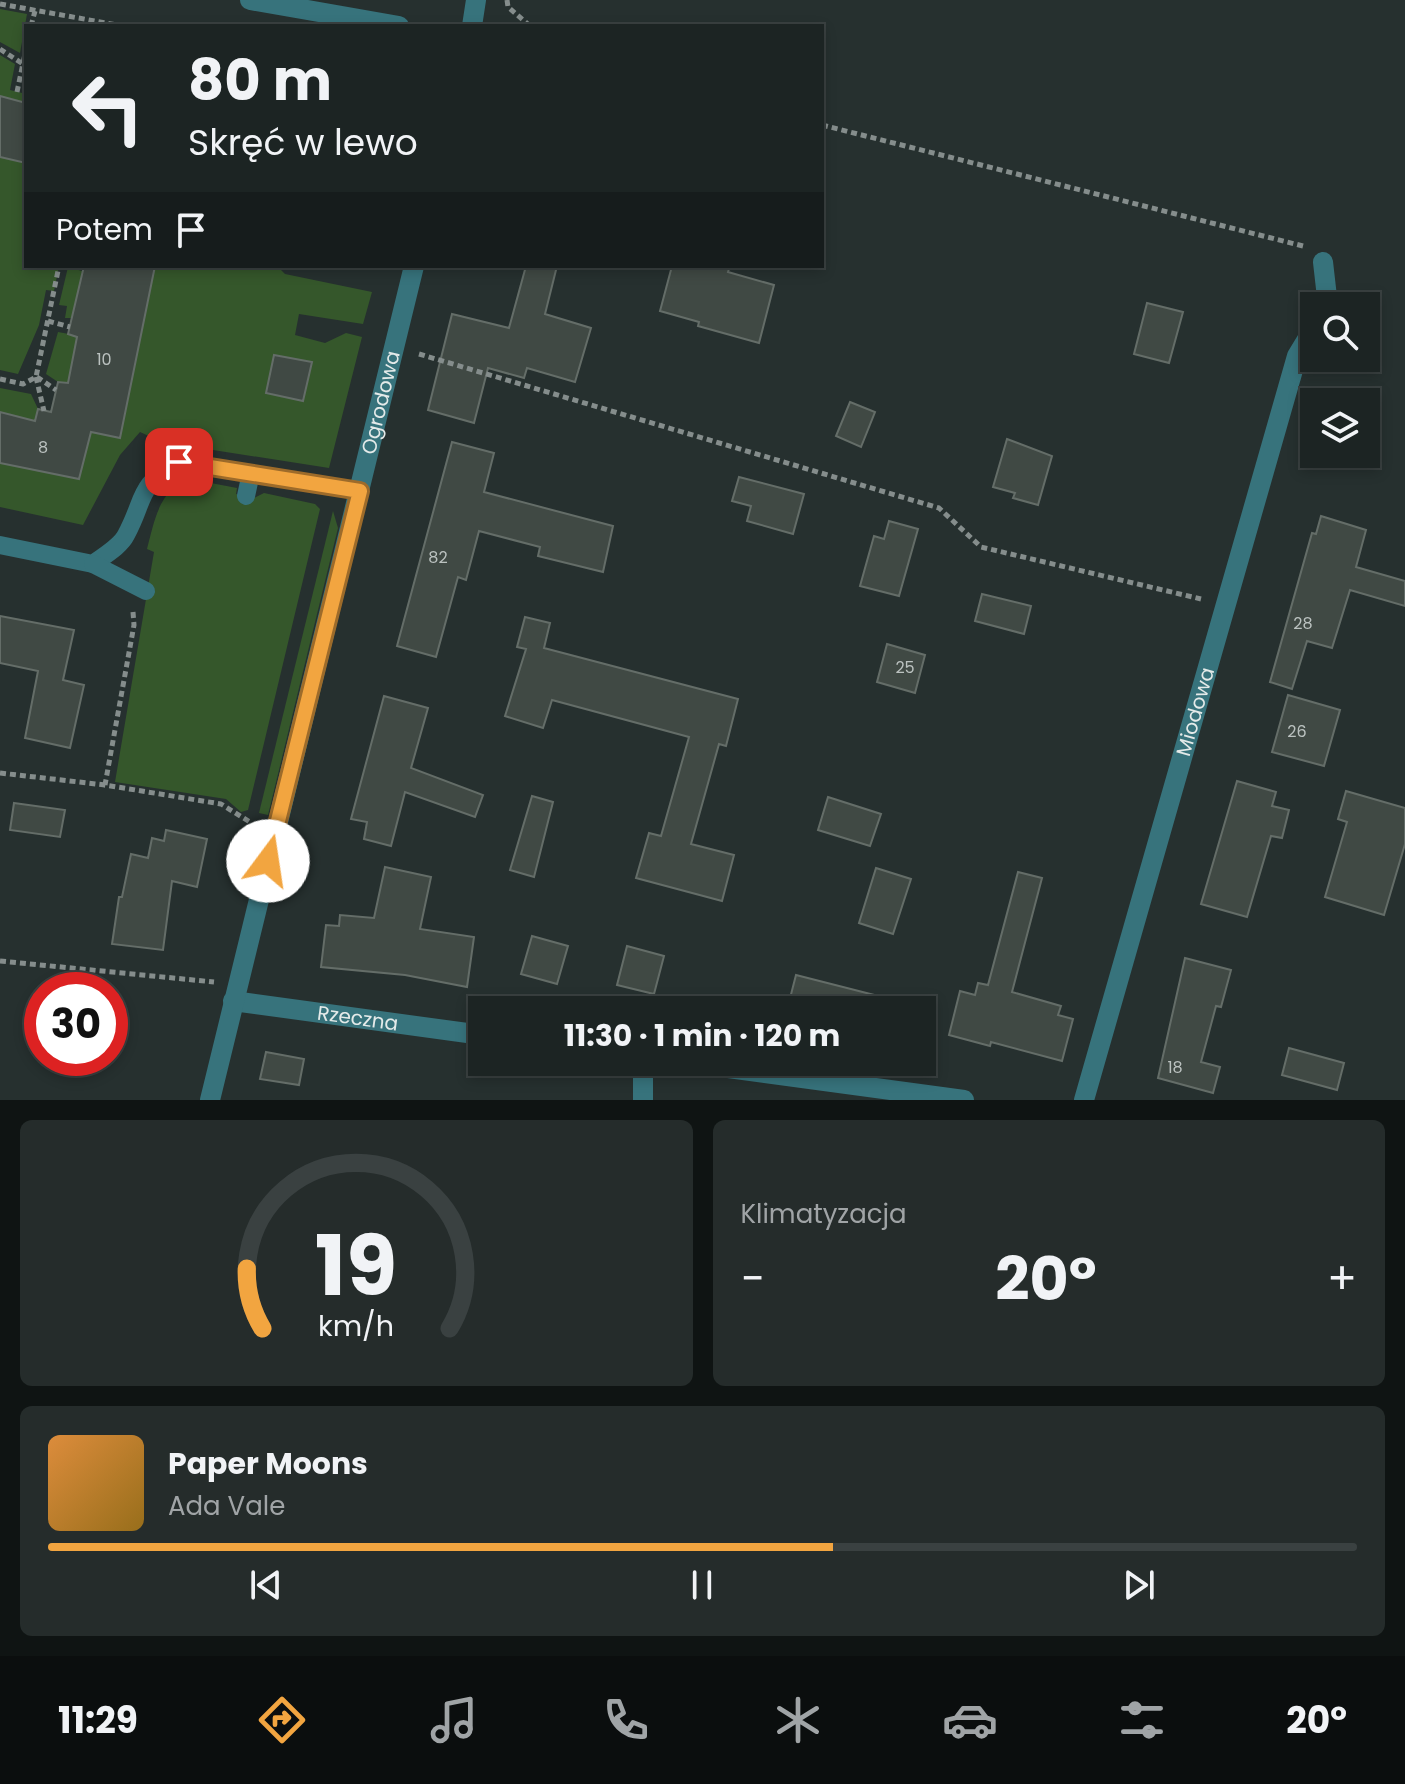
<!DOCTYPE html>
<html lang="pl">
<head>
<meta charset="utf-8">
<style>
  :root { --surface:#1c2423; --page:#252c2b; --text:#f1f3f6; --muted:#a0a4a6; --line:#3a4141; --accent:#f2a540 }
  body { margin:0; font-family:Poppins,sans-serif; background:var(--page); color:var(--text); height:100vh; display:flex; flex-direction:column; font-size:30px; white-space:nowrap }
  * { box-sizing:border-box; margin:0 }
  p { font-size:26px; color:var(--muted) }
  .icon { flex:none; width:44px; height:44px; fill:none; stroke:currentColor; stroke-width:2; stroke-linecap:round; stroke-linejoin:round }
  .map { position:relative; height:1100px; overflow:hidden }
  .panel { display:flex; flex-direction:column; gap:20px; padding:20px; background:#0f1413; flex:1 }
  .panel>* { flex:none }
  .hud { position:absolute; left:24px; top:24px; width:800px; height:244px; border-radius:0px; box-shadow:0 4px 12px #0003,0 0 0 2px var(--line); background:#1c2423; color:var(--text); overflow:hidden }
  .fabs { position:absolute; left:1300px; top:292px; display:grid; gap:16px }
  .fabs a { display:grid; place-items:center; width:80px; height:80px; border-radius:0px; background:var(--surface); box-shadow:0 4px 12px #0003,0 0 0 2px var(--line); font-size:40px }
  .speed { position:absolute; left:24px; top:972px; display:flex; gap:16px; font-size:40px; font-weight:700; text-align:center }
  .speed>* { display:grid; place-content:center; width:104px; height:104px; border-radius:50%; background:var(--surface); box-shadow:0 4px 12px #0003,0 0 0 2px var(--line); line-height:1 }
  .speed .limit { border:12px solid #d22; background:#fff; color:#111 }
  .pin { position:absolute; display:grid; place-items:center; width:68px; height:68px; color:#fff; margin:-34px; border-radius:16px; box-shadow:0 4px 12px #0006 }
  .me { position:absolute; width:88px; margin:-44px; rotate:14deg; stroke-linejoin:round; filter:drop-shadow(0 0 6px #0008) }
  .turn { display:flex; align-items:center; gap:28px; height:168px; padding:0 32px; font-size:36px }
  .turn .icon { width:104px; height:104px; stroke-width:2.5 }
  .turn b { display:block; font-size:56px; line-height:68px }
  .then { display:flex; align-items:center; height:76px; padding:0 32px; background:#0003; gap:16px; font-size:30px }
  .big { font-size:60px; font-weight:700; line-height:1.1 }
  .panel .card { flex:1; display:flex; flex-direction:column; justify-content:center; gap:12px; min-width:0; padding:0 28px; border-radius:12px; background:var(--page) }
  .panel .dial { align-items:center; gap:0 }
  .dial svg { height:208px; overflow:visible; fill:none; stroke:var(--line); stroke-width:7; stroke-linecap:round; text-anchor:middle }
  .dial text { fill:var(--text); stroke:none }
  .song { display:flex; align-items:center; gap:24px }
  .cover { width:96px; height:96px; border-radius:12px; background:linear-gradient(135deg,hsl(30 70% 55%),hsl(40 70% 35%)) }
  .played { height:8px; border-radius:4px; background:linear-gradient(90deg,var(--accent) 60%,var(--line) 60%) }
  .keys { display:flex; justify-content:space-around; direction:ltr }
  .heat { display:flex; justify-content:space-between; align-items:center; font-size:44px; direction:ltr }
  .panel .tiles { flex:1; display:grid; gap:20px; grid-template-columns:1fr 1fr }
  .card:last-child { grid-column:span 2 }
  .trip { position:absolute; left:468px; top:996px; width:468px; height:80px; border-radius:0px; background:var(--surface); box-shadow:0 4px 12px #0003,0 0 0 2px var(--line); font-weight:700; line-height:80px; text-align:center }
  .dock { display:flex; height:128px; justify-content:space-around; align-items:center; background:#0b0e0e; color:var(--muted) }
  .dock .icon { width:56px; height:56px }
  .dock .current { color:var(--accent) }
  .dock b { font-size:36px; color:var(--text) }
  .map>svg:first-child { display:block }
  .green { fill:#35572b }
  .building { fill:#404944; stroke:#646d68; stroke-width:2 }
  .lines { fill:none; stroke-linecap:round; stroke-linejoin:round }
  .path { stroke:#858d8c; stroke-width:5; stroke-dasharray:6 4; stroke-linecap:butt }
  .service { stroke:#37737c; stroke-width:18 }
  .minor { stroke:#37737c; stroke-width:20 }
  .route-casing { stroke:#9d6b2a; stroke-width:20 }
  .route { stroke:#f2a540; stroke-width:14 }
  .labels { text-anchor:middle; stroke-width:8; stroke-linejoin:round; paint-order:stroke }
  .number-label { font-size:16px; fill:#bbc2c0 }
  .street-label { font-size:20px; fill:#e4eae9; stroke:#26302f }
</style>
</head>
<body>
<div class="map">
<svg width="1405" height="1100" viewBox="0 0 1405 1100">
  <rect width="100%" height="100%" fill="#26302f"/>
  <g class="green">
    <polygon points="0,9 27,14 20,53 0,42"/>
    <polygon points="0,55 15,64 10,90 26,94 26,266 59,266 54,291 46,290 39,325 18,374 0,370"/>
    <polygon points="84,266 277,266 285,274 372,292 363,324 299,314 295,335 325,343 346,333 362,337 329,468 162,442 140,432 120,455 83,525 0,507 0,388 31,394 38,409 50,412 49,423 64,400 54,397 58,382 46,374 58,332 69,334 71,318 65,318 67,306 59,305 68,267 82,271"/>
    <path d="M195,480L237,488L236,494L254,498L264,493L315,504L320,509L248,810L241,812L226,799L115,782L154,552L147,549C155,519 160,484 195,480Z"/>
    <polygon points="333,511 338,528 268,815 259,813"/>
  </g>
  <g class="building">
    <polygon points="0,96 26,103 26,163 0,157"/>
    <polygon points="84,266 155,266 120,438 91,432 79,479 0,463 0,412 35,421 38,409 51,412 58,382 68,383 77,337 68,334"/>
    <polygon points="526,266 557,266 545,314 591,328 575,382 527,368 524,378 488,368 474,423 428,410 452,314 509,328"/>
    <polygon points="672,266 730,266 728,272 774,285 759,343 698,326 699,322 660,311"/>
    <polygon points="1147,303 1183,312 1169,363 1134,354"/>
    <polygon points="274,355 312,362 303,401 266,393"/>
    <polygon points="850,402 875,412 861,447 836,436"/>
    <polygon points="1007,439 1052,456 1038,505 1013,498 1015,493 993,487"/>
    <polygon points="452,442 494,453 484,492 613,526 603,572 538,556 540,547 479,531 466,580 458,577 436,657 397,646"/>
    <polygon points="739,477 804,494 793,534 747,521 751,506 732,501"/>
    <polygon points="1321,516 1366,530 1356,567 1405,581 1405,606 1350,590 1332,648 1307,641 1292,689 1270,682 1312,533 1316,534"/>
    <polygon points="889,521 918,529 899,596 860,586 874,536 884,539"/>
    <polygon points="982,594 1031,606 1024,634 975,621"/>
    <polygon points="0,616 74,630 63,680 84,685 70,748 25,738 38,671 0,663"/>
    <polygon points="525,617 550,623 544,648 738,699 726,746 719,744 691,844 734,855 722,901 636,878 649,833 661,836 689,737 552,700 543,728 505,716 526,649 517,647"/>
    <polygon points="887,644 925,655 915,693 877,682"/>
    <polygon points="1288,695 1340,710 1324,766 1272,752"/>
    <polygon points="384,696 428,708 411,768 483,795 475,817 405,792 391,846 364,839 367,822 351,819"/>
    <polygon points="1237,781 1276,792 1272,806 1289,810 1282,838 1271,836 1247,917 1201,904"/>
    <polygon points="1346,791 1405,808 1405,844 1384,915 1325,897 1347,822 1338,819"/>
    <polygon points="532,796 553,802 534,877 510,870"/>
    <polygon points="828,797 881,814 870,846 818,830"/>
    <polygon points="14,803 65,810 60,837 10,830"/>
    <polygon points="166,830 207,839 197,887 172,881 163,950 112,944 119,897 122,897 131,854 148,858 152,838 164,841"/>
    <polygon points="385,867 431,877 420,929 474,937 467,987 405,975 321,967 326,925 339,926 340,915 374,918"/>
    <polygon points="876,868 911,879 893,934 859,923"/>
    <polygon points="1018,872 1042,878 1012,992 1061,1006 1058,1015 1073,1019 1062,1061 991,1042 990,1046 949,1035 960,991 975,995 978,983 988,985"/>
    <polygon points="532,936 568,946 557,984 521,974"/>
    <polygon points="627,946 664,956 654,994 617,985"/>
    <polygon points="1185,958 1231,970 1221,1007 1216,1006 1201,1062 1220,1067 1213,1093 1158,1078"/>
    <polygon points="796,975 898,1001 897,1010 787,1010"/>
    <polygon points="1289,1048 1344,1063 1337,1090 1282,1075"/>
    <polygon points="266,1052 304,1059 299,1085 260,1079"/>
  </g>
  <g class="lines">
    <g class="path">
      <polyline points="507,0 508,7 530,26"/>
      <polyline points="0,4 123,26"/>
      <polyline points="31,26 35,11"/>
      <polyline points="0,49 26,66"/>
      <polyline points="17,92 26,49"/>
      <polyline points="822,125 1303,246"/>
      <polyline points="48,321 70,327"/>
      <polyline points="419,354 939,508 981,547 1201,599"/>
      <polyline points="36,377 44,411"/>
      <polyline points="37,377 56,390"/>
      <polyline points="0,379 23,384 36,377 59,266"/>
      <polyline points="133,612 134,625 105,785 221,804 250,822"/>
      <polyline points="0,773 105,785"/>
      <polyline points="0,961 214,982"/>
    </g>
    <g class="service">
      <polyline points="246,496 251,473"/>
      <path d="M0,545L93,564C103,556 120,547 126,535C146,498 136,486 179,462L360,491"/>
      <polyline points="93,564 146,591"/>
    </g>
    <g class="minor">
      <polyline points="250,0 399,26"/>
      <polyline points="472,26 476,0"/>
      <polyline points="1323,262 1328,306"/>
      <path id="s1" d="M233,1001L482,1035"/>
      <polyline points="643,1062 643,1100"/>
      <polyline points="684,1062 964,1100"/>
      <path id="s2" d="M210,1100L414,266"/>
      <path id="s3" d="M1084,1100L1297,356L1314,328"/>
    </g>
  </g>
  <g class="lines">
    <defs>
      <polyline id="route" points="179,462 360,491 268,861"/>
    </defs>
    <use href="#route" class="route-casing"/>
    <use href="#route" class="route"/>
  </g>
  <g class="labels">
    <g class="number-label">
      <text x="104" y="365">10</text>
      <text x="43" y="453">8</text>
      <text x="438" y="563">82</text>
      <text x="1303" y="629">28</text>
      <text x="905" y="673">25</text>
      <text x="1297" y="737">26</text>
      <text x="1175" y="1073">18</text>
    </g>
    <g class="street-label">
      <text dy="7" stroke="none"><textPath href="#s2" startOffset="718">Ogrodowa</textPath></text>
      <text dy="7" stroke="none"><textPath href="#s3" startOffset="404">Miodowa</textPath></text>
      <text dy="7" stroke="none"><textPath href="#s1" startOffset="126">Rzeczna</textPath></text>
    </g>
  </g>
</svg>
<div class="fabs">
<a><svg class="icon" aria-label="search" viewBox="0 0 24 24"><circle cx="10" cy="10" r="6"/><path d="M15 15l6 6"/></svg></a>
<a><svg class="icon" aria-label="layers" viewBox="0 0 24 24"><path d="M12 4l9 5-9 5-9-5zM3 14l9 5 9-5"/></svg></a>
</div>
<div class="speed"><div class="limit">30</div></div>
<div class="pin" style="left:179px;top:462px;background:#d93025"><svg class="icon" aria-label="arrive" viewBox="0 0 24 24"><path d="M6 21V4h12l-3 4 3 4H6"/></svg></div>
<svg class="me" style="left:268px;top:861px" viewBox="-20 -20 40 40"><circle r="19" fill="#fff"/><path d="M0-13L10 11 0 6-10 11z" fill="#f2a540"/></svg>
<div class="trip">11:30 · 1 min · 120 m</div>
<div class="hud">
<div class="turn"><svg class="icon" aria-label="left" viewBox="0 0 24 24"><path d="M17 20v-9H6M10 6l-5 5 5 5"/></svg><div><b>80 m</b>Skręć w lewo</div></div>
<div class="then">Potem<svg class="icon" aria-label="arrive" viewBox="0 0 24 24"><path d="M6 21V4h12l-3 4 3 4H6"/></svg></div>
</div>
</div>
<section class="panel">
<div class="tiles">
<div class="card dial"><svg viewBox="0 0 100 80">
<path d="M14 69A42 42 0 1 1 86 69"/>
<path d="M14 69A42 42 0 0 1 8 46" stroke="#f2a540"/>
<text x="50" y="56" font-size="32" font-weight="700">19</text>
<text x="50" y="72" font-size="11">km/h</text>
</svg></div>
<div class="card"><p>Klimatyzacja</p>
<div class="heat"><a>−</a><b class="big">20°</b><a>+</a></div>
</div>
<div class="card">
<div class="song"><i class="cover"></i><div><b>Paper Moons</b><p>Ada Vale</p></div></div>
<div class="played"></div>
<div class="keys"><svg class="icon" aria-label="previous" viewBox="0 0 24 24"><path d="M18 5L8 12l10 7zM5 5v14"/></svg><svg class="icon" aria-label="pause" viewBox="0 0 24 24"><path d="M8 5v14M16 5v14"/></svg><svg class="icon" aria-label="next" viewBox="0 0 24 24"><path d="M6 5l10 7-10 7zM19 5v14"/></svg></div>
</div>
</div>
</section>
<nav class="dock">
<b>11:29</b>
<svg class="icon current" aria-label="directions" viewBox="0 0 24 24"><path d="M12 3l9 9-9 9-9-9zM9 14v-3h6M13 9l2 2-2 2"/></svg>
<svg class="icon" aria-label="music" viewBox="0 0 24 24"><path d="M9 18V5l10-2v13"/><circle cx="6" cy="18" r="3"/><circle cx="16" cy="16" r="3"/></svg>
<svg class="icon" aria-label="phone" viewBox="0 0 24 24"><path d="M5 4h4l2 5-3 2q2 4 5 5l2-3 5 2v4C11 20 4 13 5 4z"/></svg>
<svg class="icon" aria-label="climate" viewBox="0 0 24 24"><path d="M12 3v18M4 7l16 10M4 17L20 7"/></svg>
<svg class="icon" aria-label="car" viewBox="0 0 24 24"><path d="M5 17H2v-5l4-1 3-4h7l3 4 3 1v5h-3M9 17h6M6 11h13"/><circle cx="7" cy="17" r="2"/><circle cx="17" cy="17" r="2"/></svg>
<svg class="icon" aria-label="filters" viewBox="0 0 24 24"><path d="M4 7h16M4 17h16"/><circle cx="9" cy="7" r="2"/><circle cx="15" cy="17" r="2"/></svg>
<b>20°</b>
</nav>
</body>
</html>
